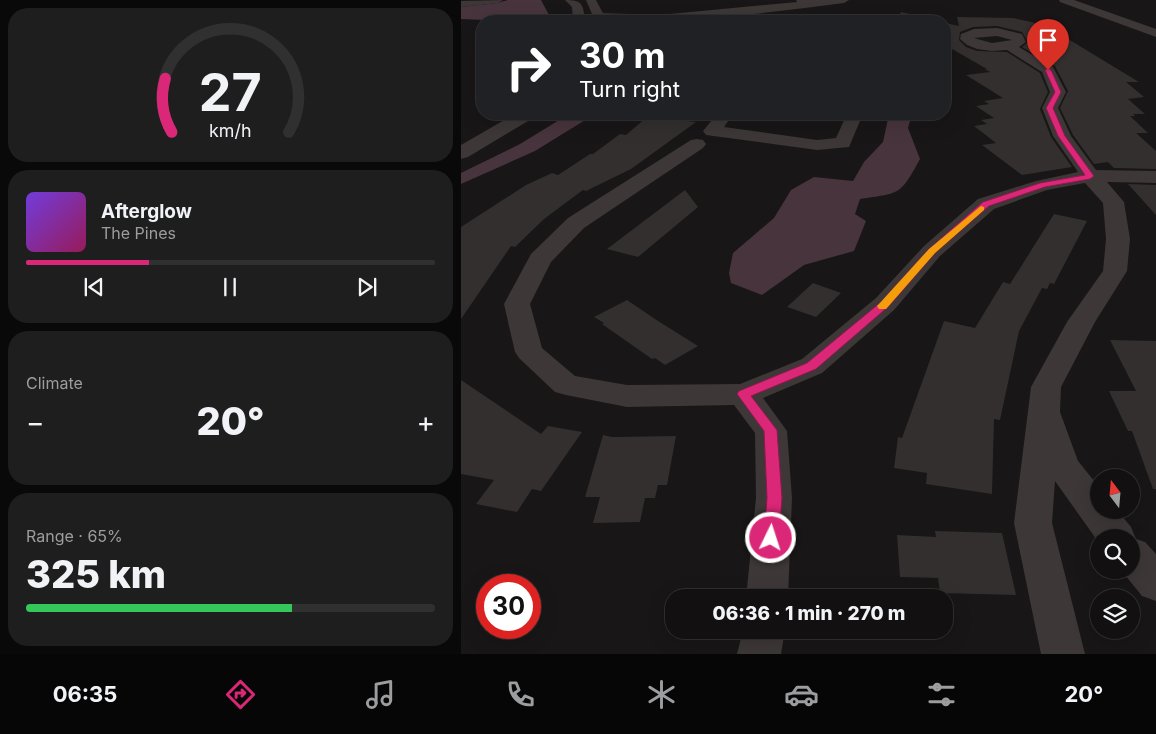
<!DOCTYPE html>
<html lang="en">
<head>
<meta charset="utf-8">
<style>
  :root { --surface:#121010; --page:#1f1e1e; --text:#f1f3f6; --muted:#9c9d9f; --line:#313030; --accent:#db2777 }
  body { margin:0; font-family:Inter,sans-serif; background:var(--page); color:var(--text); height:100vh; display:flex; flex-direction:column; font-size:19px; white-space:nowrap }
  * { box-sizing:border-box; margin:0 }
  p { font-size:16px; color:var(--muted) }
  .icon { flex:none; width:28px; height:28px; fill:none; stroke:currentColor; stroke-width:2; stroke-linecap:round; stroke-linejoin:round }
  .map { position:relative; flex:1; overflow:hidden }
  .drawer { display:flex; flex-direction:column; gap:8px; padding:8px; background:#0a0909; width:461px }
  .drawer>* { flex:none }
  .hud { position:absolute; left:15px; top:15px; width:475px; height:105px; border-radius:20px; box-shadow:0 5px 20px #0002,0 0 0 1px var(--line); background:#202124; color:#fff; overflow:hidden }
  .needle { width:32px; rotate:344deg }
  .controls { position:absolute; left:629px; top:469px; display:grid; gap:10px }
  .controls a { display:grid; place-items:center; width:50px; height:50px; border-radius:50%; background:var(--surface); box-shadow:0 5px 20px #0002,0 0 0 1px var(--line); font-size:25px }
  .speed { position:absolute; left:15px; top:574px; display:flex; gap:10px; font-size:25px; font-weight:700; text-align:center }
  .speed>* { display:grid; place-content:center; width:65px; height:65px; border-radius:50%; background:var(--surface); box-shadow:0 5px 20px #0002,0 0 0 1px var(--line); line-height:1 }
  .speed .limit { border:8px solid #d22; background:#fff; color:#111 }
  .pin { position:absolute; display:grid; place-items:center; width:42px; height:42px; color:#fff; margin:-51px -21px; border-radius:50% 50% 50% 0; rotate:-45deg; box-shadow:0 0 5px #0007 }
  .pin .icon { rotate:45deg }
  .me { position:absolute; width:55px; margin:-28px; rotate:4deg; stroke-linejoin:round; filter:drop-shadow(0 0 4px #0008) }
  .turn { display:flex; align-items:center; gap:18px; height:105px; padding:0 20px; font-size:22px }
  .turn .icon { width:65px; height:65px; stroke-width:2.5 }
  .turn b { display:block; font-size:35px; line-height:42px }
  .big { font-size:38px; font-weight:800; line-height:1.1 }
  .drawer .tile { flex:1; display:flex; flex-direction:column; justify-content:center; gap:8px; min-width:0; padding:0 18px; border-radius:20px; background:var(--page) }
  .drawer .dial { align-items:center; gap:0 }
  .dial svg { height:130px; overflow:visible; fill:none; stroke:var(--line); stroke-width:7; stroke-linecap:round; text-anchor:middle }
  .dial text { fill:var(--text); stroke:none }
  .song { display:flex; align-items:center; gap:15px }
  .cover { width:60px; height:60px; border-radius:8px; background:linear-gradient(135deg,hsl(260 70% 55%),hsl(330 70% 35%)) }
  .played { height:5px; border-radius:2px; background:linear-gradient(90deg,var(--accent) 30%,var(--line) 30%) }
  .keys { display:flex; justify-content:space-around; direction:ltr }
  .heat { display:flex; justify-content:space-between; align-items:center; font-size:28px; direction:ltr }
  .charge { height:8px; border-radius:4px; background:linear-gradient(90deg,#34c759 65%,var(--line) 0) }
  .trip { position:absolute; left:204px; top:589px; width:288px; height:50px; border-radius:20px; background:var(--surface); box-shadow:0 5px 20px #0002,0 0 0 1px var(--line); font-weight:800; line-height:50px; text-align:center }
  .tab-bar { display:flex; height:80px; justify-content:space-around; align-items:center; background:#070606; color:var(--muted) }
  .tab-bar .icon { width:35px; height:35px }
  .tab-bar .active { color:var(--accent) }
  .tab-bar b { font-size:22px; color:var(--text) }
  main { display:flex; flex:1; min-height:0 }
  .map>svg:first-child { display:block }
  .water { fill:#48343c }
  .building { fill:#322f2e }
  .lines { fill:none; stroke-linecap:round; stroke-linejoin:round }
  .minor { fill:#3d3737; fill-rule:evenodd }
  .tertiary { fill:#3d3737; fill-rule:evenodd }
  .route { fill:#db2777; stroke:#8e194d }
  .slow { fill:#f59e0b }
</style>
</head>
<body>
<main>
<section class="drawer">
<div class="tile dial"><svg viewBox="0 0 100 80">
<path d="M14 69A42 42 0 1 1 86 69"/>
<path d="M14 69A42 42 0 0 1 10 36" stroke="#db2777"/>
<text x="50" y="56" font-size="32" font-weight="700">27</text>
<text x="50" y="72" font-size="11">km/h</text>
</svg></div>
<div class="tile">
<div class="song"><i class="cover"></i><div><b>Afterglow</b><p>The Pines</p></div></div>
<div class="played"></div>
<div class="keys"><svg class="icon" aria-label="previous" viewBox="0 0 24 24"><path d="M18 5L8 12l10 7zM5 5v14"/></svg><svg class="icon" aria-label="pause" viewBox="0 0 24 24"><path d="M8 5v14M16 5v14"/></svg><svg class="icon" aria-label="next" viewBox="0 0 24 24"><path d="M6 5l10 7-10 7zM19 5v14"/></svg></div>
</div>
<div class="tile"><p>Climate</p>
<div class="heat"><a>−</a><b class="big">20°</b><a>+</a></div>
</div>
<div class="tile"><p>Range · 65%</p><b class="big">325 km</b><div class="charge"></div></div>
</section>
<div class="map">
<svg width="695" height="654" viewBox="0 0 695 654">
  <rect width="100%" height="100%" fill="#181616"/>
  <g class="water">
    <polygon points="47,0 80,0 88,15 58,15 24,20 0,19 0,7 36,3"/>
    <polygon points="108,114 134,114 74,151 0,184 0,173 59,144"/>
    <path d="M428,114H451L447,128L459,159C439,196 439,193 399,199L394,214L405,221L393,251L343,265L301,295L270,283L268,273L272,253L313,218L330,190L353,177L392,181L403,162L422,142Z"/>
  </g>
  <g class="building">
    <polygon points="440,12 478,21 443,21 438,18"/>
    <polygon points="496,17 552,18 584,25 678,82 665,82 683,97 667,99 684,114 672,114 674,116 669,116 687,133 675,133 695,151 695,169 653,168 647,162 633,164 612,135 599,108 607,91 594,66 561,47 567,42 561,32 536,26 512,27 499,32 498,40 505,47 516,51 546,52 579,73 587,92 579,109 590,137 611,167 561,175 521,145 535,143 513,126 526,124 520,120 533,118 515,106 528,104 523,101 542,98 505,75 529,72 524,69 526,69 484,45 484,23 498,26"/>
    <polygon points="186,117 235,122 170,169 125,191 122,190 83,219 54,247 50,246 0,319 0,227 65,185 91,173 97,175 129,154 132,154 159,134 165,135"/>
    <polygon points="667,184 695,185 695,215"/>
    <polygon points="224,190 237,207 177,257 146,249"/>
    <polygon points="593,214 626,221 593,284 589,283 586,289 581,288 558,331 539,420 533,419 531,494 465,484 466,473 433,468 437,437 441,438 483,321 514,328 542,282 549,284"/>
    <polygon points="352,283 380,293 355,317 326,307"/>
    <polygon points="166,300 197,321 237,346 204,365 194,358 191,359 141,324 143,323 133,317"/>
    <polygon points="649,340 695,341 695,489 692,489 671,431 667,431 648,391 675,391"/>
    <polygon points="0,380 80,434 87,426 121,432 80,491 71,489 56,512 15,504 33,480 0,474"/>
    <polygon points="142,435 151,437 215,436 206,485 197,485 194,498 184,498 179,522 132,523 139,497 124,497"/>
    <polygon points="474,531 541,533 555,595 479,593 477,578 439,577 436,535 475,537"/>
  </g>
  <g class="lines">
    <g class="minor">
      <polygon points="42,0 37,3 0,7 0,1"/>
      <path d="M335,0H388L383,3C302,14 221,23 139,21L133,17L139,13L198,15L336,2Z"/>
      <polygon points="598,0 613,0 695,29 695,37 599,2"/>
      <path d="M536,28L561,34L565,42L558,47L592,67L605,92L597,108L610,136L635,170L695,171V183L646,182L663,202L669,239L666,271L634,322L600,387L599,412L617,461L638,487V510H656L670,527L675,539L684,542L695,554V601L681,596L660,570H670V538H638V543L594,481L591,523L624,654H580L553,523L570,387L606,322L642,271L645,239L642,203L624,183L586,190L533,209L479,256L433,310L361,373L302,398L326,431L331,498L327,598H285L295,498L294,433L273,405L166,407L105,395L94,392L58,358L54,352L43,304L70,254L107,218L230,140L236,139L242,140L245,144L242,148L123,228L90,262L69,304L81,348L114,376L166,385L279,384L341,359L415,298L463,246L517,199L575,181L617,172L592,136L581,108L589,92L581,72L546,50L531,51L516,49L506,45L499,39L500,34L513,29ZM536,36L551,40L531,43L513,38Z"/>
      <polygon points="256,114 272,114 263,127 356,140 375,138 386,114 402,114 388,147 356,150 245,135 242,131"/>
      <polygon points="282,630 324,630 320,654 276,654"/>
    </g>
    <g class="tertiary">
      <path d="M104,0C122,0 122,4 124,21H112L111,7Z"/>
      <polygon points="125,0 135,0 146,21 134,21"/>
      <polygon points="54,114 74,114 72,118 7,157 0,159 0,145"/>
    </g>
  </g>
  <polygon class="route" points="587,68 590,70 600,92 592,108 604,136 633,176 629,179 584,187 528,206 474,253 428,306 355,369 290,396 316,430 321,498 318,538 316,543 310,545 305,543 303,538 306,498 303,431 276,394 278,391 346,363 420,302 468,249 522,202 579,183 624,175 597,136 585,108 594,92 584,70"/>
  <polygon class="slow" points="520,206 523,207 523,210 474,253 425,309 418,309 416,306 418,304 468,249"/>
</svg>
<div class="controls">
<a><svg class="needle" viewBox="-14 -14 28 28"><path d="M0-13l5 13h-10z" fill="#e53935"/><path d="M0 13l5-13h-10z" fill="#9c9d9f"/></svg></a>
<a><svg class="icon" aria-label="search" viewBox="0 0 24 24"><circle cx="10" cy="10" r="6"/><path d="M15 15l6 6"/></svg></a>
<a><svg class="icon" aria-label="layers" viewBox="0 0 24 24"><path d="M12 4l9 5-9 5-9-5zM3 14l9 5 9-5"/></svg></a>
</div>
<div class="speed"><div class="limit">30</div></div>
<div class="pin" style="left:587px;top:70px;background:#d93025"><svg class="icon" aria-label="arrive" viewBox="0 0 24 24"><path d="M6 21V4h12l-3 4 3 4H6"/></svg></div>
<svg class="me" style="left:310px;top:538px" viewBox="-20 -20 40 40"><circle r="17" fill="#db2777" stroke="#fff" stroke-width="3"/><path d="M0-11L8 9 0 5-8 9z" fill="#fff"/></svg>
<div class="trip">06:36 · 1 min · 270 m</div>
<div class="hud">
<div class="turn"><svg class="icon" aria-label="right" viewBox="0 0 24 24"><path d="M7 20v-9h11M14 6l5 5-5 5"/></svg><div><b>30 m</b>Turn right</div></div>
</div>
</div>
</main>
<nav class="tab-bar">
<b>06:35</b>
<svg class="icon active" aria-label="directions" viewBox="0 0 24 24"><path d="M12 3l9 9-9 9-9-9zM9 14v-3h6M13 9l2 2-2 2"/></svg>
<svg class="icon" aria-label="music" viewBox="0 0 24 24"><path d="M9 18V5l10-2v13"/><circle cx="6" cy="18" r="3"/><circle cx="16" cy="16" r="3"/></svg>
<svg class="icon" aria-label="phone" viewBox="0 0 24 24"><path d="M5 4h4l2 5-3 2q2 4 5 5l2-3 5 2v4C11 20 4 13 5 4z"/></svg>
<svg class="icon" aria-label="climate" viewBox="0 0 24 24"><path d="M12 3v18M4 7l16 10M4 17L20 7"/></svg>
<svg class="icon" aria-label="car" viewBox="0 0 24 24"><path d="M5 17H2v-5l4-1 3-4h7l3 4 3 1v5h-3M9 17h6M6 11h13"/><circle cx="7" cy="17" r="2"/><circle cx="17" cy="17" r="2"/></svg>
<svg class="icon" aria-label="filters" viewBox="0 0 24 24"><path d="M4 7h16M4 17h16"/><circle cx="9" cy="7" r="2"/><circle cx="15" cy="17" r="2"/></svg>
<b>20°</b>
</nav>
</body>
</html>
